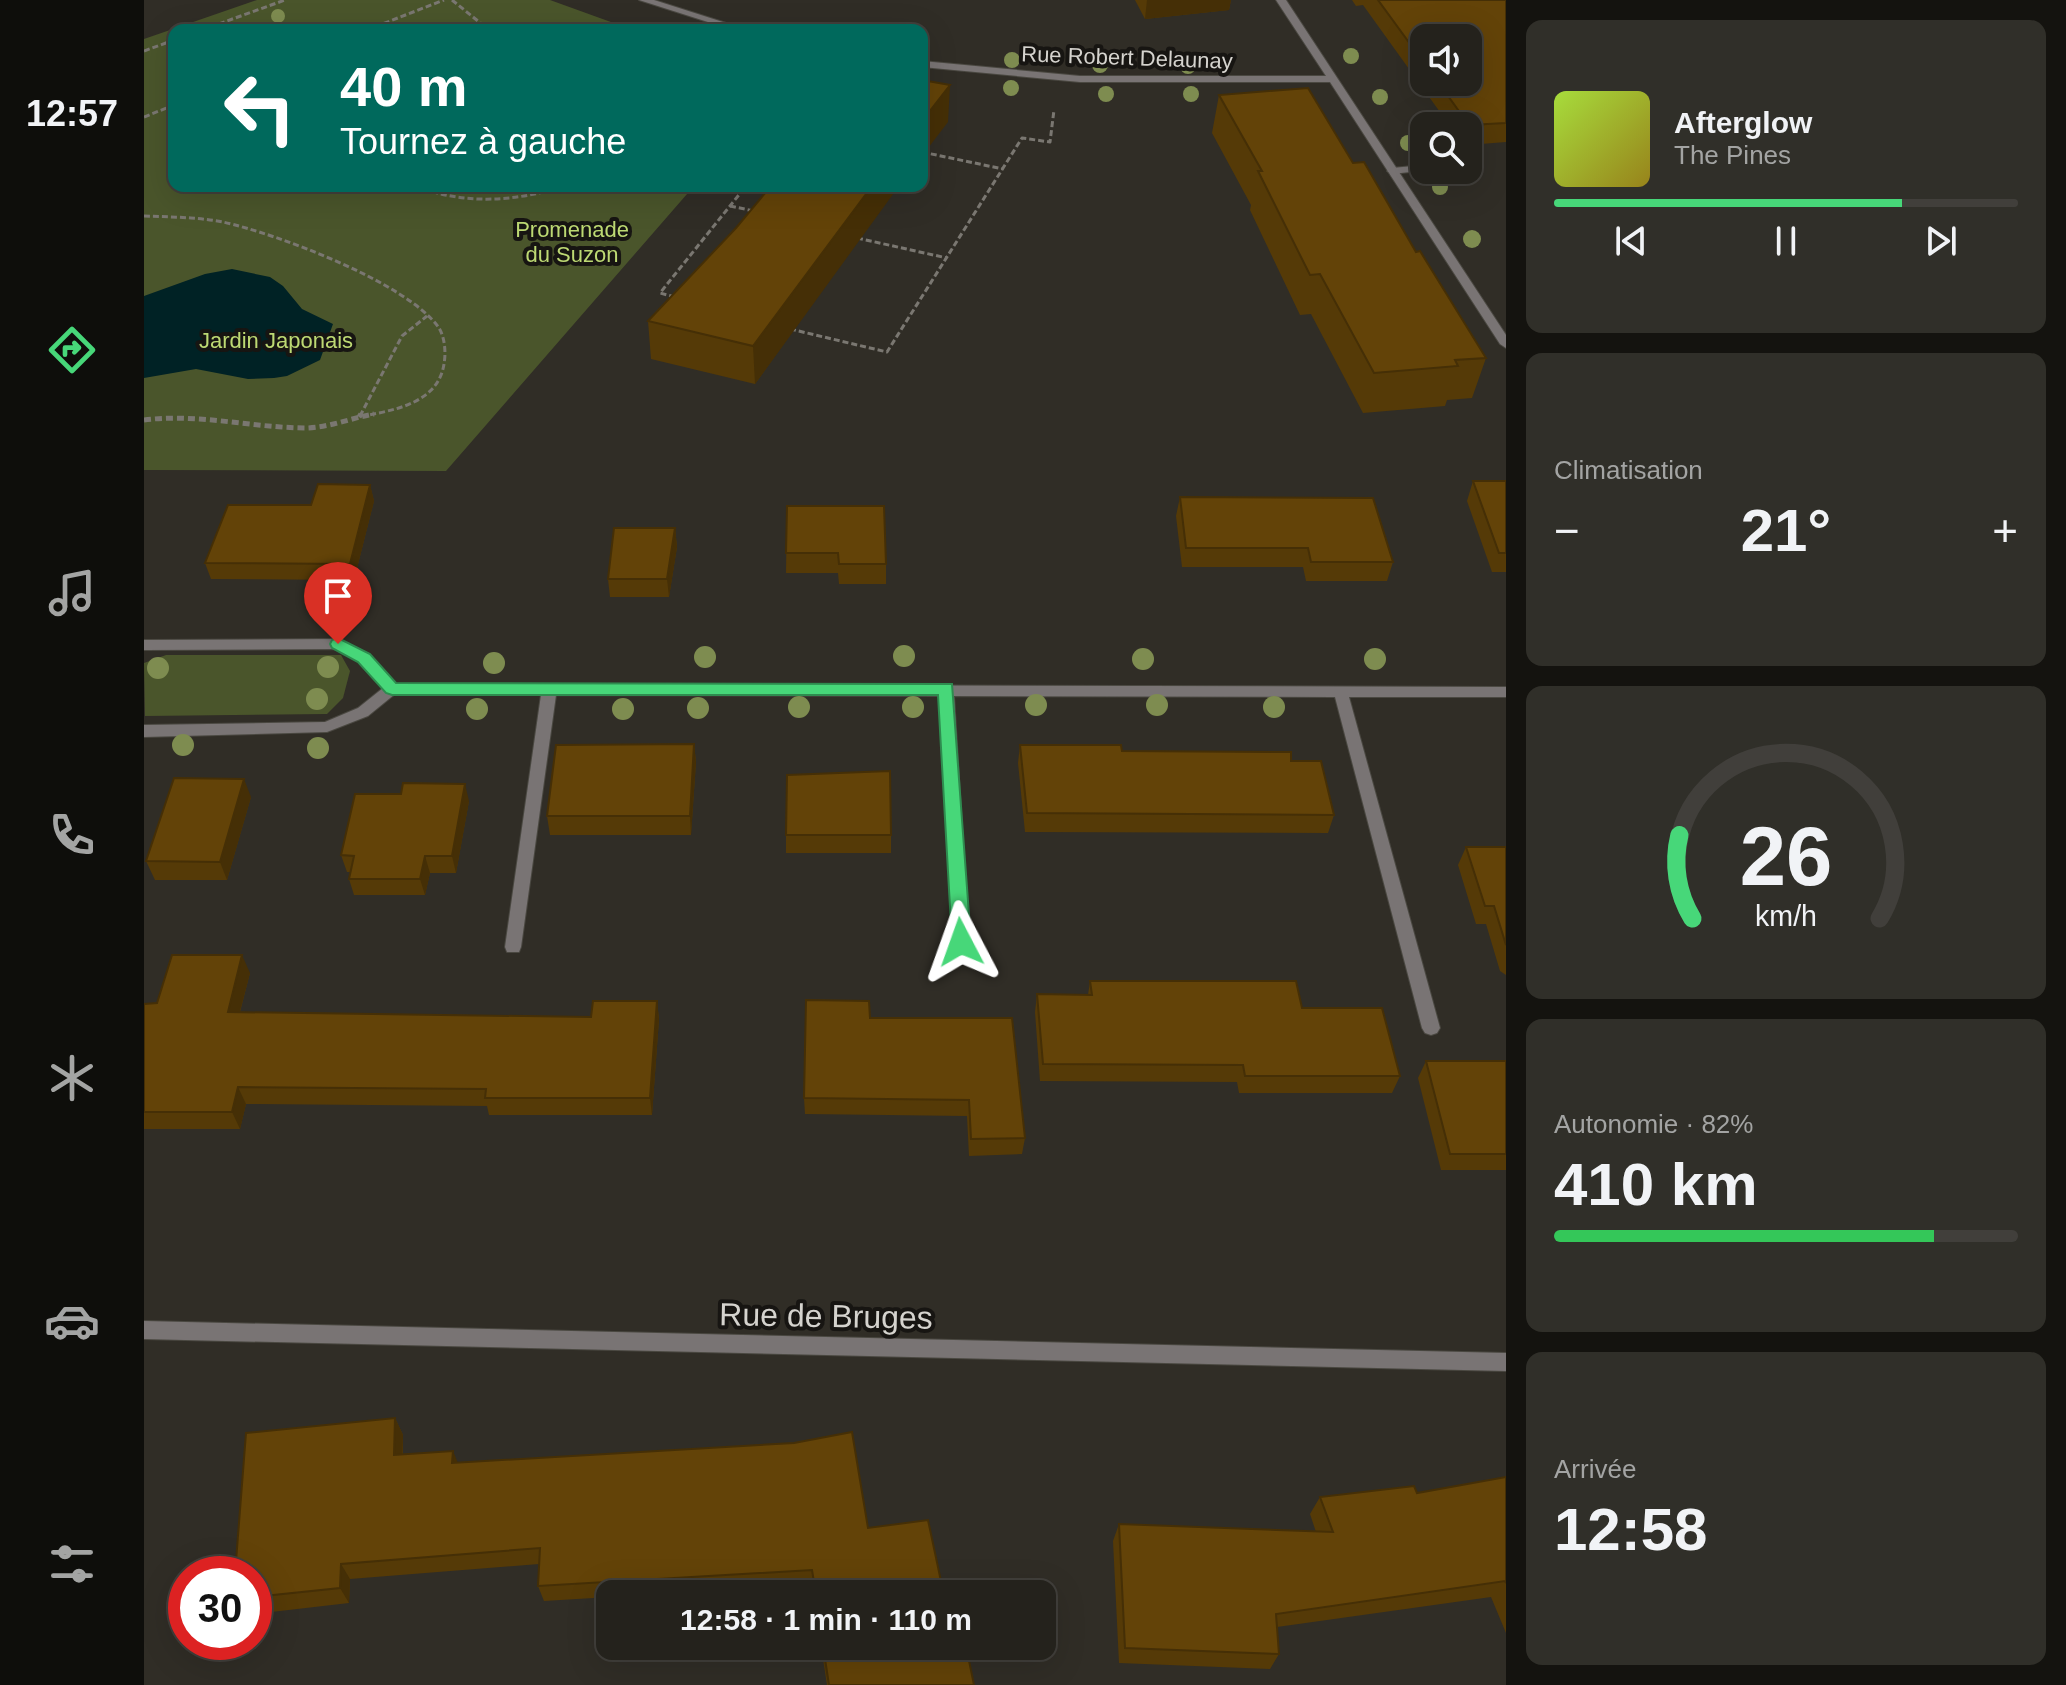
<!DOCTYPE html>
<html lang="fr">
<head>
<meta charset="utf-8">
<style>
  :root { --surface:#24221c; --page:#302f29; --text:#f1f3f6; --muted:#a3a4a3; --line:#413f3b; --accent:#47d779 }
  body { margin:0; font-family:Arial,sans-serif; background:var(--page); color:var(--text); height:100vh; display:flex; flex-direction:column; font-size:30px; white-space:nowrap }
  * { box-sizing:border-box; margin:0 }
  p { font-size:26px; color:var(--muted) }
  .icon { flex:none; width:44px; height:44px; fill:none; stroke:currentColor; stroke-width:2; stroke-linecap:round; stroke-linejoin:round }
  .map { position:relative; flex:1; overflow:hidden }
  .side { display:flex; flex-direction:column; gap:20px; padding:20px; background:#14130f; width:560px }
  .side>* { flex:none }
  .top-card { position:absolute; left:24px; top:24px; width:760px; height:168px; border-radius:16px; box-shadow:0 8px 32px #0002,0 0 0 2px var(--line); background:#00695c; color:#fff; overflow:hidden }
  .tools { position:absolute; left:1266px; top:24px; display:grid; gap:16px }
  .tools a { display:grid; place-items:center; width:72px; height:72px; border-radius:16px; background:var(--surface); box-shadow:0 8px 32px #0002,0 0 0 2px var(--line); font-size:40px }
  .speed { position:absolute; left:24px; top:1556px; display:flex; gap:16px; font-size:40px; font-weight:700; text-align:center }
  .speed>* { display:grid; place-content:center; width:104px; height:104px; border-radius:50%; background:var(--surface); box-shadow:0 8px 32px #0002,0 0 0 2px var(--line); line-height:1 }
  .speed .limit { border:12px solid #d22; background:#fff; color:#111 }
  .pin { position:absolute; display:grid; place-items:center; width:68px; height:68px; color:#fff; margin:-82px -34px; border-radius:50% 50% 50% 0; rotate:-45deg; box-shadow:0 0 8px #0007 }
  .pin .icon { rotate:45deg }
  .me { position:absolute; width:88px; margin:-44px; rotate:356deg; stroke-linejoin:round; filter:drop-shadow(0 0 6px #0008) }
  .turn { display:flex; align-items:center; gap:28px; height:168px; padding:0 40px; font-size:36px }
  .turn .icon { width:104px; height:104px; stroke-width:2.5 }
  .turn b { display:block; font-size:56px; line-height:68px }
  .big { font-size:60px; font-weight:700; line-height:1.1 }
  .side .tile { flex:1; display:flex; flex-direction:column; justify-content:center; gap:12px; min-width:0; padding:0 28px; border-radius:16px; background:var(--page) }
  .side .dial { align-items:center; gap:0 }
  .dial svg { height:208px; overflow:visible; fill:none; stroke:var(--line); stroke-width:7; stroke-linecap:round; text-anchor:middle }
  .dial text { fill:var(--text); stroke:none }
  .song { display:flex; align-items:center; gap:24px }
  .cover { width:96px; height:96px; border-radius:12px; background:linear-gradient(135deg,hsl(80 70% 55%),hsl(50 70% 35%)) }
  .played { height:8px; border-radius:4px; background:linear-gradient(90deg,var(--accent) 75%,var(--line) 75%) }
  .keys { display:flex; justify-content:space-around; direction:ltr }
  .heat { display:flex; justify-content:space-between; align-items:center; font-size:44px; direction:ltr }
  .charge { height:12px; border-radius:6px; background:linear-gradient(90deg,#34c759 82%,var(--line) 0) }
  .trip { position:absolute; left:452px; top:1580px; width:460px; height:80px; border-radius:16px; background:var(--surface); box-shadow:0 8px 32px #0002,0 0 0 2px var(--line); font-weight:700; line-height:80px; text-align:center }
  main { display:flex; flex:1; min-height:0 }
  .tabs { display:flex; flex-direction:column; width:144px; justify-content:space-around; align-items:center; background:#0e0e0b; color:var(--muted) }
  .tabs .icon { width:56px; height:56px }
  .tabs .active { color:var(--accent) }
  .tabs b { font-size:36px; color:var(--text) }
  .map>svg:first-child { display:block }
  .green { fill:#4a552b }
  .water { fill:#002225 }
  .lines { fill:none; stroke-linecap:round; stroke-linejoin:round }
  .service-casing { stroke:#4a4841; stroke-width:2 }
  .minor-casing { stroke:#4a4841; stroke-width:2 }
  .tertiary-casing { stroke:#4a4841; stroke-width:2 }
  .path-far1 { stroke:#7a7771; stroke-width:3; stroke-dasharray:6 3; stroke-linecap:butt }
  .path { stroke:#7a7771; stroke-width:5; stroke-dasharray:7 4; stroke-linecap:butt }
  .service { fill:#797474; fill-rule:evenodd }
  .minor { fill:#797474; fill-rule:evenodd }
  .tertiary { fill:#797474; fill-rule:evenodd }
  .tree { fill:#7e8c50 }
  .wall { fill:#553a07; fill-rule:evenodd }
  .shaded-wall { fill:#452f06 }
  .building { fill:#634308; stroke:#452f06; stroke-width:2 }
  .route { fill:#47d779; stroke:#2e8c4f; stroke-width:2 }
  .labels { text-anchor:middle; stroke-width:8; stroke-linejoin:round; paint-order:stroke }
  .far-street-label { font-size:22px; fill:#d5d3ce; stroke:#171512 }
  .far-park-label { font-size:22px; fill:#bdd973; stroke:#171512 }
  .near-street-label { font-size:32px; fill:#d5d3ce; stroke:#171512 }
</style>
</head>
<body>
<main>
<nav class="tabs">
<b>12:57</b>
<svg class="icon active" aria-label="directions" viewBox="0 0 24 24"><path d="M12 3l9 9-9 9-9-9zM9 14v-3h6M13 9l2 2-2 2"/></svg>
<svg class="icon" aria-label="music" viewBox="0 0 24 24"><path d="M9 18V5l10-2v13"/><circle cx="6" cy="18" r="3"/><circle cx="16" cy="16" r="3"/></svg>
<svg class="icon" aria-label="phone" viewBox="0 0 24 24"><path d="M5 4h4l2 5-3 2q2 4 5 5l2-3 5 2v4C11 20 4 13 5 4z"/></svg>
<svg class="icon" aria-label="climate" viewBox="0 0 24 24"><path d="M12 3v18M4 7l16 10M4 17L20 7"/></svg>
<svg class="icon" aria-label="car" viewBox="0 0 24 24"><path d="M5 17H2v-5l4-1 3-4h7l3 4 3 1v5h-3M9 17h6M6 11h13"/><circle cx="7" cy="17" r="2"/><circle cx="17" cy="17" r="2"/></svg>
<svg class="icon" aria-label="filters" viewBox="0 0 24 24"><path d="M4 7h16M4 17h16"/><circle cx="9" cy="7" r="2"/><circle cx="15" cy="17" r="2"/></svg>
</nav>
<div class="map">
<svg width="1362" height="1685" viewBox="0 0 1362 1685">
  <rect width="100%" height="100%" fill="#302d26"/>
  <g class="green">
    <polygon points="113,0 406,0 489,30 30,30 30,186 550,186 302,471 0,470 0,39"/>
    <polygon points="22,655 197,655 206,671 199,698 183,714 1,716 0,663"/>
  </g>
  <polygon class="water" points="88,269 126,277 139,286 158,309 189,324 176,360 143,376 130,378 104,379 52,369 0,378 0,296 61,274"/>
  <g class="lines">
    <defs>
      <polygon id="service" points="1280,165 1280,170 1284,170 1248,174 1243,171 1248,168"/>
      <g id="minor">
        <polygon points="495,0 510,0 604,30 589,30"/>
        <polygon points="1132,0 1142,0 1362,335 1362,348 1356,344 1186,82 936,82 778,67 778,61 936,76 1182,76"/>
        <polygon points="194,639 225,654 252,684 1362,687 1362,697 1205,697 1296,1028 1293,1033 1287,1035 1281,1033 1278,1028 1191,697 810,696 825,942 823,947 811,947 809,942 795,696 412,695 377,947 375,952 363,952 361,947 397,695 251,694 224,716 183,732 0,737 0,725 181,722 214,708 239,688 215,662 192,649 0,650 0,640"/>
      </g>
      <polygon id="tertiary" points="0,1321 1362,1353 1362,1371 0,1339"/>
    </defs>
    <use href="#service" class="service-casing"/>
    <use href="#minor" class="minor-casing"/>
    <use href="#tertiary" class="tertiary-casing"/>
    <g class="path-far1">
      <polyline points="308,0 345,30"/>
      <polyline points="58,30 141,0"/>
      <polyline points="223,30 300,0"/>
      <polyline points="0,51 30,40"/>
      <polyline points="0,117 30,105"/>
      <polyline points="778,152 859,169"/>
      <path d="M271,186C321,205 370,202 421,186"/>
      <polyline points="586,206 610,211"/>
      <path d="M0,216C26,217 53,217 79,222C133,234 264,283 295,328C301,338 302,353 300,364C294,403 251,410 219,416"/>
      <polyline points="713,238 803,258"/>
      <polyline points="531,297 516,293 602,186"/>
      <polyline points="646,329 743,352 878,138 906,142 910,110"/>
      <polyline points="216,416 258,336 283,316"/>
    </g>
    <g class="path">
      <polyline points="215,417 217,414"/>
      <path d="M0,420C55,413 108,428 163,428C187,427 207,418 230,414"/>
    </g>
    <use href="#service" class="service"/>
    <use href="#minor" class="minor"/>
    <use href="#tertiary" class="tertiary"/>
  </g>
  <g class="tree">
    <circle cx="134" cy="16" r="7"/>
    <circle cx="1207" cy="56" r="8"/>
    <circle cx="868" cy="60" r="8"/>
    <circle cx="956" cy="65" r="8"/>
    <circle cx="1044" cy="66" r="8"/>
    <circle cx="867" cy="88" r="8"/>
    <circle cx="962" cy="94" r="8"/>
    <circle cx="1047" cy="94" r="8"/>
    <circle cx="1236" cy="97" r="8"/>
    <circle cx="1264" cy="143" r="8"/>
    <circle cx="1296" cy="187" r="8"/>
    <circle cx="1328" cy="239" r="9"/>
    <circle cx="760" cy="656" r="11"/>
    <circle cx="561" cy="657" r="11"/>
    <circle cx="999" cy="659" r="11"/>
    <circle cx="1231" cy="659" r="11"/>
    <circle cx="350" cy="663" r="11"/>
    <circle cx="184" cy="667" r="11"/>
    <circle cx="14" cy="668" r="11"/>
    <circle cx="173" cy="699" r="11"/>
    <circle cx="892" cy="705" r="11"/>
    <circle cx="1013" cy="705" r="11"/>
    <circle cx="655" cy="707" r="11"/>
    <circle cx="769" cy="707" r="11"/>
    <circle cx="1130" cy="707" r="11"/>
    <circle cx="554" cy="708" r="11"/>
    <circle cx="333" cy="709" r="11"/>
    <circle cx="479" cy="709" r="11"/>
    <circle cx="39" cy="745" r="11"/>
    <circle cx="174" cy="748" r="11"/>
  </g>
  <g class="wall">
    <polygon points="991,0 1087,0 1085,10 1001,19"/>
    <path d="M1208,0H1362V142L1324,145V126H1306L1219,5L1212,6ZM1280,38L1324,82H1280Z"/>
    <polygon points="1075,95 1209,163 1272,252 1342,358 1328,398 1303,400 1301,406 1219,413 1167,314 1156,315 1106,210 1107,205 1068,133"/>
    <polygon points="729,220 611,384 507,359 504,321"/>
    <polygon points="1329,481 1362,481 1362,572 1348,572 1323,501"/>
    <polygon points="226,485 230,501 210,580 67,579 61,563 167,505"/>
    <polygon points="1036,497 1249,562 1243,581 1162,581 1159,567 1038,567 1032,516"/>
    <polygon points="643,506 742,564 742,584 695,584 694,573 642,573"/>
    <polygon points="531,528 533,547 525,597 466,597 464,579"/>
    <polygon points="550,744 552,762 547,835 406,835 403,816"/>
    <polygon points="876,745 1147,761 1190,815 1184,833 881,832 874,763"/>
    <polygon points="107,797 83,880 11,880 2,861"/>
    <polygon points="325,801 312,873 286,873 281,895 210,895 205,879 206,872 203,872 197,855"/>
    <rect x="642" y="835" width="105" height="18"/>
    <polygon points="1322,847 1362,847 1362,975 1356,971 1342,924 1332,924 1314,865"/>
    <polygon points="106,973 96,1012 447,1017 513,1001 515,1019 508,1115 345,1115 343,1106 102,1104 96,1129 0,1129 0,1004 13,1003"/>
    <polygon points="946,981 1158,1008 1256,1076 1248,1093 1095,1093 1093,1082 896,1081 891,1012 893,994 944,995"/>
    <polygon points="726,1018 881,1138 878,1154 825,1156 823,1116 661,1114 660,1098"/>
    <polygon points="1282,1061 1362,1061 1362,1170 1297,1170 1274,1078"/>
    <polygon points="251,1418 259,1435 259,1454 724,1528 798,1586 811,1594 670,1594 668,1585 522,1594 466,1594 466,1597 400,1601 394,1586 395,1564 206,1579 205,1603 110,1614 110,1574"/>
    <polygon points="1362,1477 1362,1633 1347,1597 1133,1627 1135,1654 1126,1669 975,1663 969,1541 975,1524 1172,1532 1166,1514 1176,1497 1273,1493"/>
    <polygon points="677,1646 822,1646 830,1685 683,1685"/>
  </g>
  <g class="shaded-wall">
    <polygon points="1003,0 1087,0 1085,10 1001,19"/>
    <polygon points="806,85 804,122 778,156 778,121"/>
    <polygon points="728,186 755,186 611,384 609,346"/>
    <polygon points="226,485 230,501 210,580 206,564"/>
    <polygon points="531,528 533,547 525,597 523,579"/>
    <polygon points="550,744 552,762 547,835 546,816"/>
    <polygon points="100,779 107,797 83,880 76,862"/>
    <polygon points="321,784 325,801 312,873 308,856"/>
    <polygon points="281,856 286,873 281,895 276,879"/>
    <polygon points="98,955 106,973 91,1030 84,1012"/>
    <polygon points="513,1001 515,1019 508,1115 506,1098"/>
    <polygon points="94,1087 102,1104 96,1129 88,1112"/>
    <polygon points="251,1418 259,1435 258,1472 250,1455"/>
    <polygon points="309,1451 316,1468 308,1463"/>
    <polygon points="197,1564 206,1579 205,1603 196,1588"/>
  </g>
  <g class="building">
    <polygon points="1234,0 1362,0 1362,123 1325,125 1294,82 1324,82 1324,38 1280,38 1280,63"/>
    <polygon points="778,80 806,85 778,121"/>
    <polygon points="1164,88 1209,163 1220,162 1272,252 1276,251 1342,358 1311,360 1314,366 1230,373 1176,274 1166,275 1114,171 1118,171 1075,95"/>
    <polygon points="627,186 728,186 609,346 504,321 592,228"/>
    <polygon points="1329,481 1362,481 1362,553 1355,553"/>
    <polygon points="174,484 226,485 206,564 61,563 84,505 167,505"/>
    <polygon points="1036,497 1229,498 1249,562 1167,562 1164,548 1042,548"/>
    <polygon points="643,506 740,506 742,564 695,564 694,553 642,553"/>
    <polygon points="470,528 531,528 523,579 464,579"/>
    <polygon points="550,744 546,816 403,816 412,745"/>
    <polygon points="876,745 977,745 978,751 1147,752 1147,761 1177,761 1190,815 883,813"/>
    <polygon points="746,771 747,835 642,835 643,775"/>
    <polygon points="30,778 100,779 76,862 2,861"/>
    <polygon points="259,783 321,784 308,856 281,856 276,879 205,879 210,856 197,855 211,794 257,794"/>
    <polygon points="1322,847 1362,847 1362,945 1350,906 1341,906"/>
    <polygon points="28,955 98,955 84,1012 447,1017 449,1001 513,1001 506,1098 341,1098 342,1089 94,1087 88,1112 0,1112 0,1004 13,1003"/>
    <polygon points="946,981 1152,981 1158,1008 1238,1008 1256,1076 1101,1076 1099,1065 899,1064 893,994 948,995"/>
    <polygon points="662,1000 725,1001 726,1018 868,1018 881,1138 827,1139 825,1100 660,1098"/>
    <polygon points="1282,1061 1362,1061 1362,1154 1306,1154"/>
    <polygon points="251,1418 250,1455 309,1451 308,1463 650,1443 708,1432 724,1528 784,1520 798,1586 810,1585 811,1594 672,1594 668,1570 394,1586 396,1548 197,1564 196,1588 110,1597 110,1574 91,1574 102,1433"/>
    <polygon points="1362,1477 1362,1583 1361,1581 1132,1614 1135,1654 981,1648 975,1524 1189,1532 1176,1497 1270,1486 1273,1493"/>
    <polygon points="679,1646 822,1646 830,1685 685,1685"/>
  </g>
  <polygon class="route" points="194,638 226,654 252,683 808,684 827,942 824,947 810,947 808,942 794,695 248,695 242,693 214,662 188,648 186,644 188,640"/>
  <g class="labels">
    <g class="far-street-label">
      <text transform="translate(983 57) rotate(2)" y="8">Rue Robert Delaunay</text>
    </g>
    <g class="far-park-label">
      <text x="428" y="237">Promenade<tspan x="428" dy="25">du Suzon</tspan></text>
      <text x="132" y="348">Jardin Japonais</text>
    </g>
    <g class="near-street-label">
      <text transform="translate(682 1316) rotate(1)" y="11">Rue de Bruges</text>
    </g>
  </g>
</svg>
<div class="tools">
<a><svg class="icon" aria-label="sound" viewBox="0 0 24 24"><path d="M4 9h4l5-4v14l-5-4H4zM17 9q2 3 0 6"/></svg></a>
<a><svg class="icon" aria-label="search" viewBox="0 0 24 24"><circle cx="10" cy="10" r="6"/><path d="M15 15l6 6"/></svg></a>
</div>
<div class="speed"><div class="limit">30</div></div>
<div class="pin" style="left:194px;top:644px;background:#d93025"><svg class="icon" aria-label="arrive" viewBox="0 0 24 24"><path d="M6 21V4h12l-3 4 3 4H6"/></svg></div>
<svg class="me" style="left:817px;top:942px" viewBox="-20 -20 40 40"><path d="M0-17L14 15 0 8-14 15z" fill="#47d779" stroke="#fff" stroke-width="4"/></svg>
<div class="trip">12:58 · 1 min · 110 m</div>
<div class="top-card">
<div class="turn"><svg class="icon" aria-label="left" viewBox="0 0 24 24"><path d="M17 20v-9H6M10 6l-5 5 5 5"/></svg><div><b>40 m</b>Tournez à gauche</div></div>
</div>
</div>
<section class="side">
<div class="tile">
<div class="song"><i class="cover"></i><div><b>Afterglow</b><p>The Pines</p></div></div>
<div class="played"></div>
<div class="keys"><svg class="icon" aria-label="previous" viewBox="0 0 24 24"><path d="M18 5L8 12l10 7zM5 5v14"/></svg><svg class="icon" aria-label="pause" viewBox="0 0 24 24"><path d="M8 5v14M16 5v14"/></svg><svg class="icon" aria-label="next" viewBox="0 0 24 24"><path d="M6 5l10 7-10 7zM19 5v14"/></svg></div>
</div>
<div class="tile"><p>Climatisation</p>
<div class="heat"><a>−</a><b class="big">21°</b><a>+</a></div>
</div>
<div class="tile dial"><svg viewBox="0 0 100 80">
<path d="M14 69A42 42 0 1 1 86 69"/>
<path d="M14 69A42 42 0 0 1 9 37" stroke="#47d779"/>
<text x="50" y="56" font-size="32" font-weight="700">26</text>
<text x="50" y="72" font-size="11">km/h</text>
</svg></div>
<div class="tile"><p>Autonomie · 82%</p><b class="big">410 km</b><div class="charge"></div></div>
<div class="tile"><p>Arrivée</p><b class="big">12:58</b></div>
</section>
</main>
</body>
</html>
